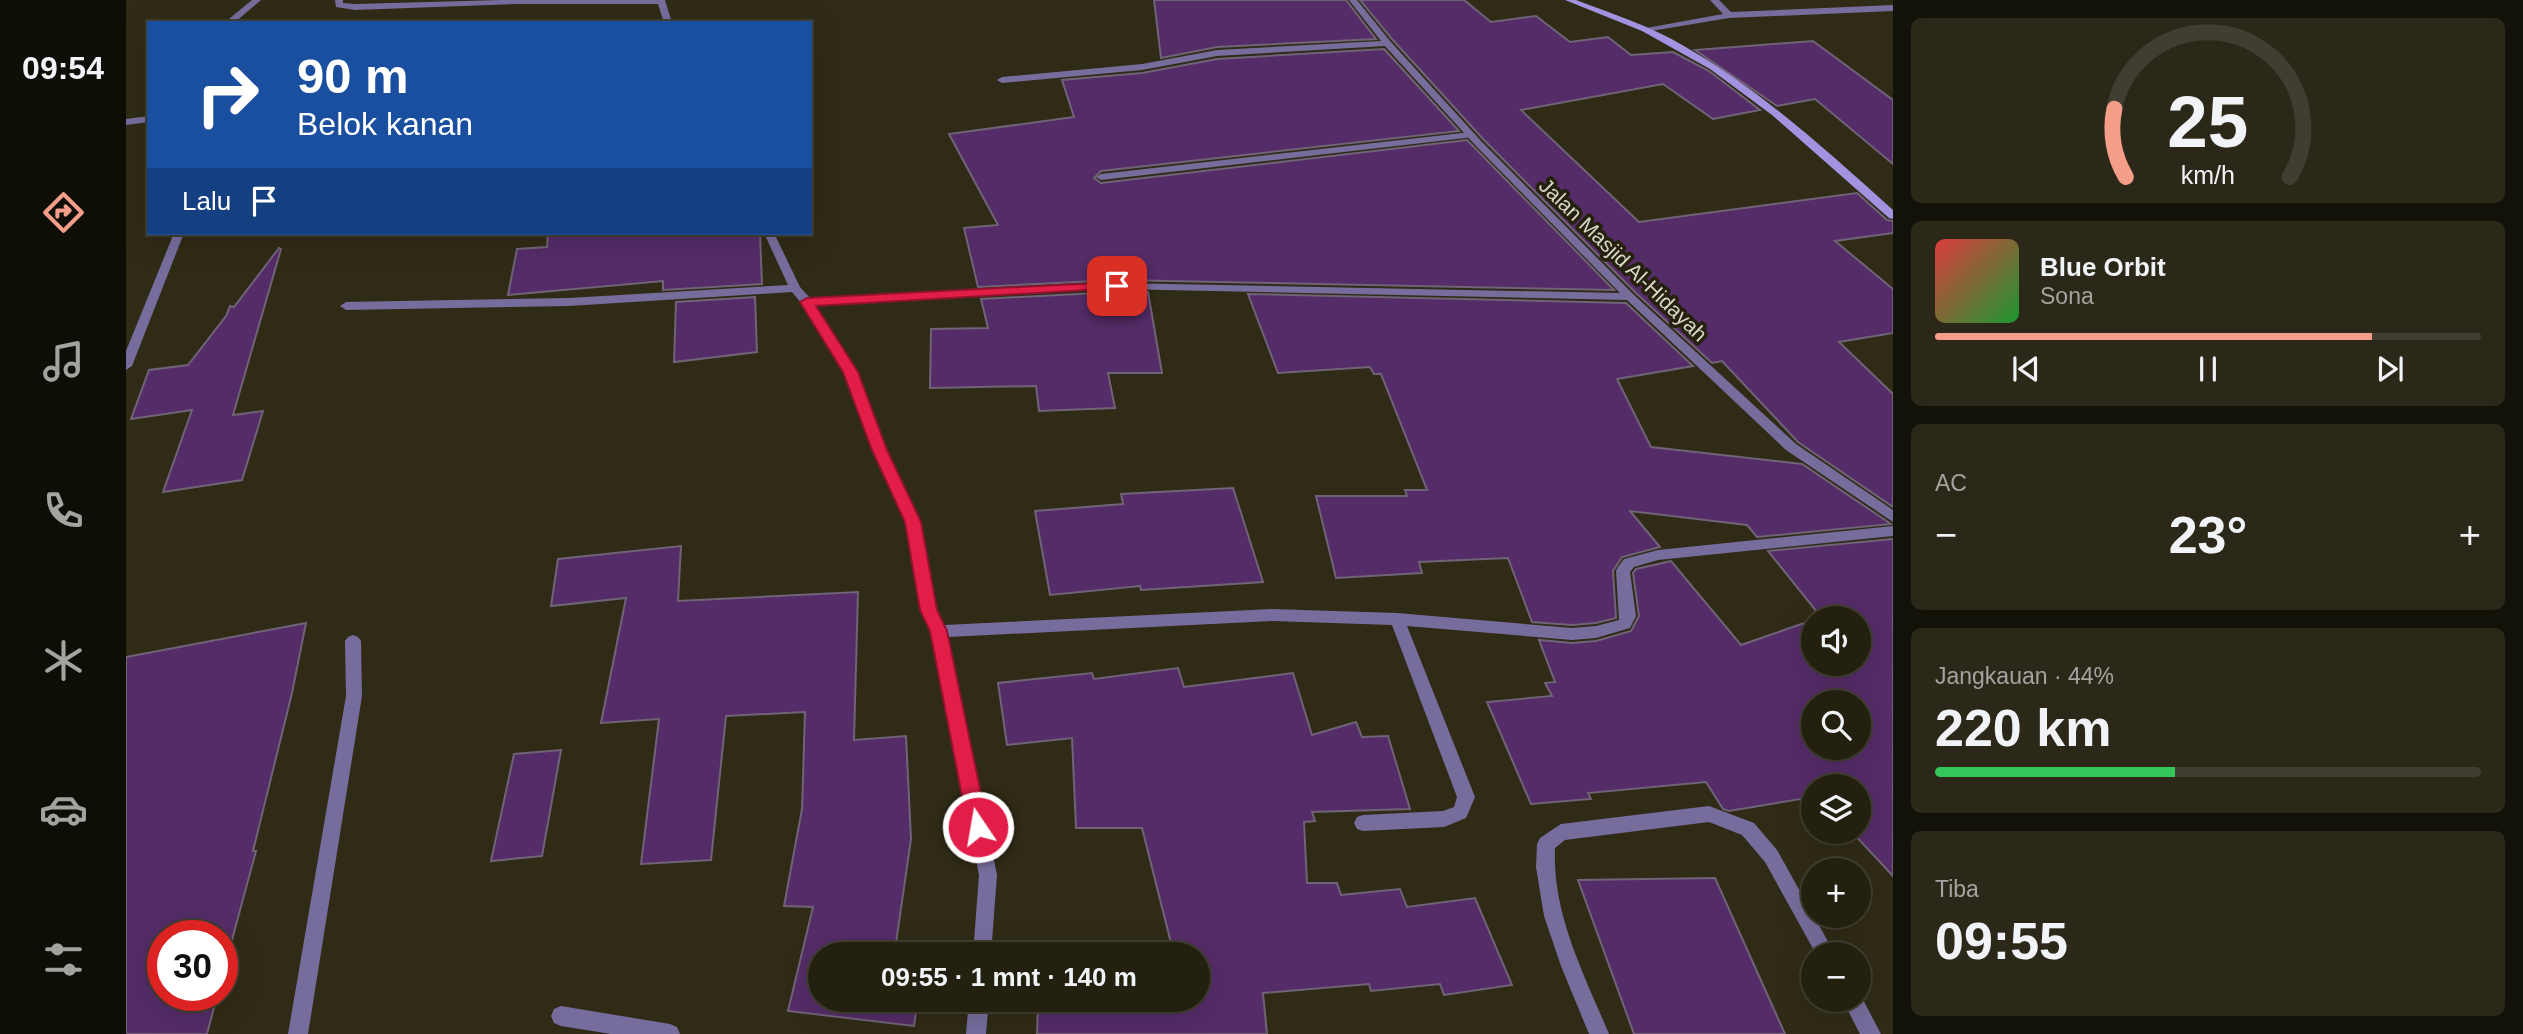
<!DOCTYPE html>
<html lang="id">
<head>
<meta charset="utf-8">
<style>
  :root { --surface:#232010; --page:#2b2819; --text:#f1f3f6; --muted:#a3a39f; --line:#403e30; --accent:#f49e8a }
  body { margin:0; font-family:Arial,sans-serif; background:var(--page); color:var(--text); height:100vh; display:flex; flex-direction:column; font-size:26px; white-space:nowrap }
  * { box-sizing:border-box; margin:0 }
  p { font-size:23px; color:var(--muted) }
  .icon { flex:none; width:38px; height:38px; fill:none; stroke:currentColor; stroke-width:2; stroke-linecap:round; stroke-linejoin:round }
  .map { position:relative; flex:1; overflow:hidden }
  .side { display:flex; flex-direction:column; gap:18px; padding:18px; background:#131209; width:630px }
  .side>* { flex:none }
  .top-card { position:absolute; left:21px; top:21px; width:665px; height:214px; border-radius:0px; box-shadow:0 7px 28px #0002,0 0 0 2px var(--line); background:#1a4fa0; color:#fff; overflow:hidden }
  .tools { position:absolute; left:1675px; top:606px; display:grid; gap:14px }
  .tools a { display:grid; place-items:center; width:70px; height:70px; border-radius:50%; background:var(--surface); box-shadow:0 7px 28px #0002,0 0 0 2px var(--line); font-size:35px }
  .speed { position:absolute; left:21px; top:920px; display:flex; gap:14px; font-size:35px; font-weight:700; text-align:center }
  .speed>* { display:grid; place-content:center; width:91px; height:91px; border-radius:50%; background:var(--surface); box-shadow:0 7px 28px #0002,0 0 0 2px var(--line); line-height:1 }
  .speed .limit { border:10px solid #d22; background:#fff; color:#111 }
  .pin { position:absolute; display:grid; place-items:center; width:60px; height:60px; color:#fff; margin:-30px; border-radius:14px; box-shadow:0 4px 10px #0006 }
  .me { position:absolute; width:77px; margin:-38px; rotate:348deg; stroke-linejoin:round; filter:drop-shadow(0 0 5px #0008) }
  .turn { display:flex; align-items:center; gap:24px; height:147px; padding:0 35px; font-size:32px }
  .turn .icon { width:91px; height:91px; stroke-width:2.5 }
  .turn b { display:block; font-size:49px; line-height:60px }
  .then { display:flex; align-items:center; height:66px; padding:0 35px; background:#0003; gap:14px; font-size:26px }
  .big { font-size:52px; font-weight:700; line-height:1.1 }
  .side .tile { flex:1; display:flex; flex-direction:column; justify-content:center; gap:10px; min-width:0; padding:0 24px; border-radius:10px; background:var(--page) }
  .side .dial { align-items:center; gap:0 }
  .dial svg { height:182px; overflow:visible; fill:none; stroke:var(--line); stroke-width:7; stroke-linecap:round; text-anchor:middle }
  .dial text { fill:var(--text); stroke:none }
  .song { display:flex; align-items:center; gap:21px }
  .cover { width:84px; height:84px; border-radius:10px; background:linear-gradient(135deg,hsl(0 70% 55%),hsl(130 70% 35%)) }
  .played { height:7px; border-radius:4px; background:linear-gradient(90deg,var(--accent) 80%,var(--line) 80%) }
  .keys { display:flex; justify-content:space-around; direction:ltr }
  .heat { display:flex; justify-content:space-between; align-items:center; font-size:38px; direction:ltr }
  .charge { height:10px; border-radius:5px; background:linear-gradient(90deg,#34c759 44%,var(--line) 0) }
  .trip { position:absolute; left:682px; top:942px; width:402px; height:70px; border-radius:35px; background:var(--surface); box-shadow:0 7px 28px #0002,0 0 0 2px var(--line); font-weight:700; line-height:70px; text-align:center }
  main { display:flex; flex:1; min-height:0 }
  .dock { display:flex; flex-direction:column; width:126px; justify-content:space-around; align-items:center; background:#0e0d06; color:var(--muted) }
  .dock .icon { width:49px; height:49px }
  .dock .active { color:var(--accent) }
  .dock b { font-size:32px; color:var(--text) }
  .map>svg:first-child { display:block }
  .building { fill:#542c67; stroke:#706377; stroke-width:2; fill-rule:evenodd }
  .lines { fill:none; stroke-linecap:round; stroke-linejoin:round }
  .lane { fill:#776d9d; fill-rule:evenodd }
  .street { fill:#776d9d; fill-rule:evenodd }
  .secondary { fill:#a392df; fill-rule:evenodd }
  .route { fill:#e11d48; stroke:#92132f; stroke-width:2 }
  .labels { text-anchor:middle; stroke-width:7; stroke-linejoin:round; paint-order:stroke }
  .street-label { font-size:21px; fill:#d8d6c9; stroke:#25210d }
</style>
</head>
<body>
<main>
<nav class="dock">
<b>09:54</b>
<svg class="icon active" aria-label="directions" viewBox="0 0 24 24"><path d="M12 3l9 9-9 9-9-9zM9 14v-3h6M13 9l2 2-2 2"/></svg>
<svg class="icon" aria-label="music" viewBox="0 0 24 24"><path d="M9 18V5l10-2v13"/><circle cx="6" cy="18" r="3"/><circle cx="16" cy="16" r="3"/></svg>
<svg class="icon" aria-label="phone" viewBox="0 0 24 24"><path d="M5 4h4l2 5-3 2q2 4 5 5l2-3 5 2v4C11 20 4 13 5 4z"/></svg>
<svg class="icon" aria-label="climate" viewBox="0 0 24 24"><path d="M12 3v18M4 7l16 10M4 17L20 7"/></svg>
<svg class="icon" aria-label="car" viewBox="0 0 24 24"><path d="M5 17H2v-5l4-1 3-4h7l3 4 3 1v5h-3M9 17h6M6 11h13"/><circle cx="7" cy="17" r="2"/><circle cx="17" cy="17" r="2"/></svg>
<svg class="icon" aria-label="filters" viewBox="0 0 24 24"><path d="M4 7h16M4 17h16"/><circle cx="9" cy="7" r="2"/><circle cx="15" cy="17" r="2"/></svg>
</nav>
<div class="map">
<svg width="1767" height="1034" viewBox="0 0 1767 1034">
  <rect width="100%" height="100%" fill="#2f2b16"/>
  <g class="building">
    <polygon points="1028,0 1220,0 1250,39 1091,47 1035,58"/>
    <polygon points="1234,0 1338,0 1365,22 1410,16 1444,42 1482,37 1505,55 1547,52 1583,71 1634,110 1587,119 1537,84 1395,110 1513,222 1731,193 1761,220 1767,221 1767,233 1709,241 1767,289 1767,333 1713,342 1767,394 1767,507 1672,442 1596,361 1586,363 1510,293 1358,140 1266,39"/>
    <polygon points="1687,41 1767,100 1767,164 1689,99 1651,106 1569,50"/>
    <polygon points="1258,49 1333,131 975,171 968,178 975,183 1341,140 1488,290 991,280 852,287 838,228 872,225 823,134 948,117 936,80 1016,73 1091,59"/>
    <polygon points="422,233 634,233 636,284 537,290 537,281 382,295 391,249 421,247"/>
    <polygon points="153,248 155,249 107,415 137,411 116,480 37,492 66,410 5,419 23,370 62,365 100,316 104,306 108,307"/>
    <polygon points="991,292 1022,292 1036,373 982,373 989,408 913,411 910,386 804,388 805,329 862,328 855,299"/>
    <polygon points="1122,294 1500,303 1567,366 1491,379 1525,447 1676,464 1765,524 1631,537 1621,525 1504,511 1534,547 1496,557 1487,571 1490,618 1470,623 1446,625 1406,622 1382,558 1293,562 1296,573 1210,578 1190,496 1281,496 1279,490 1301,490 1255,374 1248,374 1244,367 1152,373"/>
    <polygon points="629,297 631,352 548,362 550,302"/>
    <polygon points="1107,488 1137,582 1015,590 1014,586 924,595 909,511 997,504 995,494"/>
    <path d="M1767,539V876L1725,831H1732V786H1687V797L1603,811L1597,809L1580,782L1462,793L1465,799L1405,804L1361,702L1426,696L1419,683L1429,682L1413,640L1446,643L1470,641L1505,631L1513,616L1507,573L1510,569L1545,561L1615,645L1687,620V663H1732V618H1693L1695,617L1642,551ZM1687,702H1732V747H1687Z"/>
    <polygon points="555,546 552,601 732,592 728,740 780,736 785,839 770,943 801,946 800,954 695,954 695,999 792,999 788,1026 662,1011 687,907 658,906 676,809 679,712 600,716 585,860 515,864 533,719 475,723 500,598 425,606 432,559"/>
    <polygon points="180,623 166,693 127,851 130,851 96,977 96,936 37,936 37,996 91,996 81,1034 0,1034 0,657"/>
    <polygon points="1052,668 1058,687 1167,673 1186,735 1230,722 1236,737 1262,736 1284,809 1186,812 1189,821 1178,822 1181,883 1211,883 1215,895 1274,889 1281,907 1349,898 1386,985 1318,995 1314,984 1245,991 1243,984 1137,993 1141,1034 911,1034 912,999 1073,999 1073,954 914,954 914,945 1047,951 1016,828 950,828 946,738 881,745 872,683 966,673 968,679"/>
    <polygon points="435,750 416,856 365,861 388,754"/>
    <polygon points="1589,878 1659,1034 1508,1034 1452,880"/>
  </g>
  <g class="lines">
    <polygon class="lane" points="1345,132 1350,135 1348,137 975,180 970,177 975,174"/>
    <g class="street">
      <polygon points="126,0 135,0 108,23 98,23"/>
      <polygon points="209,0 217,0 217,3 229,4 375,0 539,0 546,23 538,23 532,4 391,4 229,10 210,7"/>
      <polygon points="1223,0 1231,0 1264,41 1356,142 1508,295 1670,444 1767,510 1767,522 1660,450 1501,300 991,289 689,305 730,372 761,450 794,522 811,610 818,625 1146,609 1271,613 1446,628 1470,626 1493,620 1490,571 1492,567 1498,559 1532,550 1767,526 1767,536 1532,560 1508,567 1504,572 1510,616 1504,628 1470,638 1446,640 1281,626 1349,797 1340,818 1318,827 1237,831 1231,829 1228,823 1231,817 1237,815 1317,811 1328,807 1331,797 1266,625 1146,621 822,637 871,875 865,954 847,954 853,875 805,631 795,610 780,522 747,450 718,372 676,304 666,292 443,306 220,310 214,306 220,302 443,298 662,285 638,233 648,233 674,287 684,298 991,283 1494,293 1350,146 1259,46 1091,56 1016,70 876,83 871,80 876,77 1016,64 1091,50 1255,41"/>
      <polygon points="1584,0 1593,0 1605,12 1767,5 1767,11 1603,18 1519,32 1515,29 1597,14"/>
      <polygon points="23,116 23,122 0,125 0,119"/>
      <polygon points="48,233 58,233 6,366 0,370 0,351"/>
      <polygon points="227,635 232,637 235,641 236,696 182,1034 162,1034 220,696 219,641 222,637"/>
      <path d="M1583,806L1628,823L1651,850L1709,954H1690L1639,862L1616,835L1583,822L1439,840L1429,848C1426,914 1458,974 1483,1034H1463L1435,966L1418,916L1410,867L1411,844L1414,838L1435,824Z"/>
      <polygon points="1733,992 1755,1034 1734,1034 1716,999 1732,999"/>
      <polygon points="843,999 863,999 860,1034 840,1034"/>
      <polygon points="435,1006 544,1024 551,1027 554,1034 485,1034 435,1026 428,1023 425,1016 428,1009"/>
    </g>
    <path class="secondary" d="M1439,0H1450C1487,14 1524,26 1558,46C1635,90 1701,151 1767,210V219L1763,218L1646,115L1584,69L1516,31Z"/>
  </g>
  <polygon class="route" points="991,282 995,283 995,288 690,306 732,372 761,450 795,522 811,610 821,631 862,827 859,833 852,836 845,833 842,827 804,631 794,610 779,522 746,450 717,372 674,302 681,298"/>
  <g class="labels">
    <g class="street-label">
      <text transform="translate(1497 260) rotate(44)" y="7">Jalan Masjid Al-Hidayah</text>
    </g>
  </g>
</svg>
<div class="tools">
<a><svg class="icon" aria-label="sound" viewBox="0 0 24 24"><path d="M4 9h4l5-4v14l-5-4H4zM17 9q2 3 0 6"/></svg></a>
<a><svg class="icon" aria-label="search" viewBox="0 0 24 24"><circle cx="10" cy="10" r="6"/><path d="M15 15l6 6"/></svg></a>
<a><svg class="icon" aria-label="layers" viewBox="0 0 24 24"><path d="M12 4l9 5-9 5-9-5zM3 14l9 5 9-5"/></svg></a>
<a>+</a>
<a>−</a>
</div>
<div class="speed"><div class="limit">30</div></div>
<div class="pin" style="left:991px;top:286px;background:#d93025"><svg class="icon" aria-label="arrive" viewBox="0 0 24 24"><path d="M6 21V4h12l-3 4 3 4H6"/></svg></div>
<svg class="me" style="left:852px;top:827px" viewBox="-20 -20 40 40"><circle r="17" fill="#e11d48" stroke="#fff" stroke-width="3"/><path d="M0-11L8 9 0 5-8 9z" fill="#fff"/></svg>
<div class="trip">09:55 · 1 mnt · 140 m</div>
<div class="top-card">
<div class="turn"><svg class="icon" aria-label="right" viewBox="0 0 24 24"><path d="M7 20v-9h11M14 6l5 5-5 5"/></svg><div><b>90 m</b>Belok kanan</div></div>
<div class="then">Lalu<svg class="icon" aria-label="arrive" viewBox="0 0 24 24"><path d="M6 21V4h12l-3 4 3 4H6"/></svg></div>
</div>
</div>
<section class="side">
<div class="tile dial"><svg viewBox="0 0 100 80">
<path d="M14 69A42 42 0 1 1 86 69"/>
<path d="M14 69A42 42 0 0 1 9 39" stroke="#f49e8a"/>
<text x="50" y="56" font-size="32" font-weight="700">25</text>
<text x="50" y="72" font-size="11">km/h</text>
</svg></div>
<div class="tile">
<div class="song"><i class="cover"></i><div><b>Blue Orbit</b><p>Sona</p></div></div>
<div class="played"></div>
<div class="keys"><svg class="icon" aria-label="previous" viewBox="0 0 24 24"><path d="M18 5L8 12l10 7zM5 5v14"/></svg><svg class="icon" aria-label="pause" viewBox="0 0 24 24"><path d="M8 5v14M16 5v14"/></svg><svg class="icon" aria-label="next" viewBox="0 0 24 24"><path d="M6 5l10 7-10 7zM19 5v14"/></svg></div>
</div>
<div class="tile"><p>AC</p>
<div class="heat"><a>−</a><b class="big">23°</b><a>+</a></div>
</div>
<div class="tile"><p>Jangkauan · 44%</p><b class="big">220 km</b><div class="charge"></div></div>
<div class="tile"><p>Tiba</p><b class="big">09:55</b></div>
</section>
</main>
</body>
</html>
